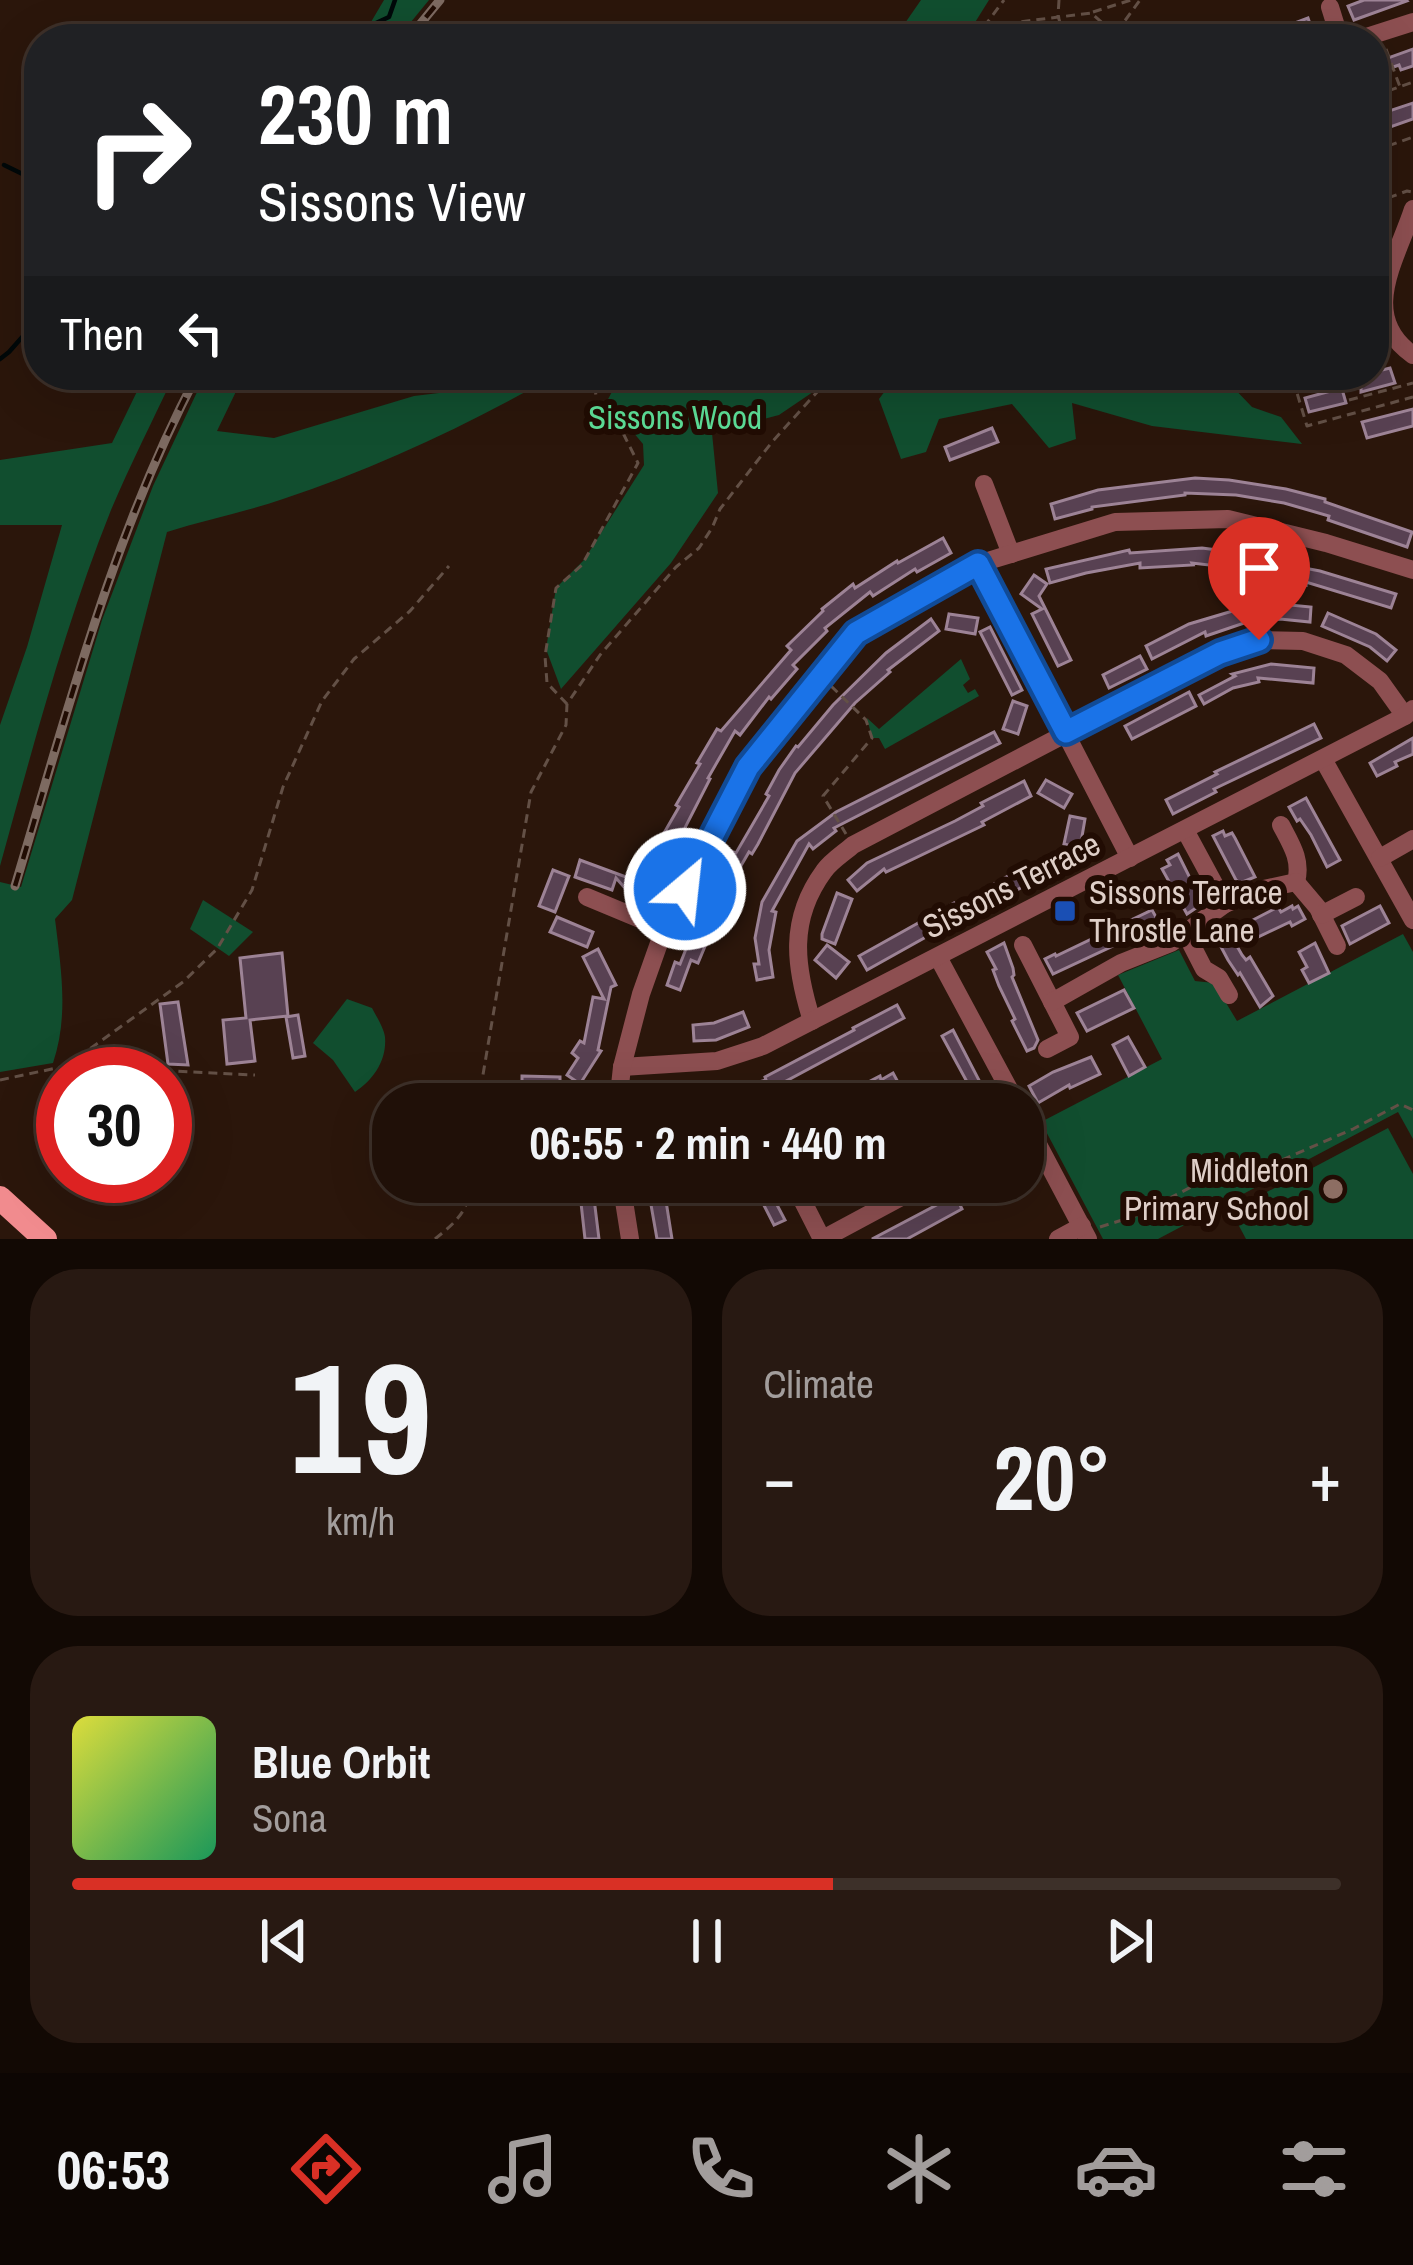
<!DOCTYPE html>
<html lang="en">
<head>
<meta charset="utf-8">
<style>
  :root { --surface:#201008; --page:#281912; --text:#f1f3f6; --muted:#a29d9c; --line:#3d3029; --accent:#d93025 }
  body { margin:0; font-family:"Archivo Narrow",sans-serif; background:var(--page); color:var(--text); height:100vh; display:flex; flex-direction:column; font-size:45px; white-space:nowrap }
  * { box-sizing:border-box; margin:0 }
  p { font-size:39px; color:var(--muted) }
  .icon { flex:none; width:66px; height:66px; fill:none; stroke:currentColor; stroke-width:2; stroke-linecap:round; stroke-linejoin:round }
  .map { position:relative; height:1239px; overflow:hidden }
  .side { display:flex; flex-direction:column; gap:30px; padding:30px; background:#120904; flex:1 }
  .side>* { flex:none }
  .hud { position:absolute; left:24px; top:24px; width:1365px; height:366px; border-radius:48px; box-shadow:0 12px 48px #0002,0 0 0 3px var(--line); background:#202124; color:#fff; overflow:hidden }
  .speed { position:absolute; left:36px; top:1047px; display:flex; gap:24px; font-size:60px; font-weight:700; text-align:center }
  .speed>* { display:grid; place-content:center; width:156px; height:156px; border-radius:50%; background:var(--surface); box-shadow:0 12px 48px #0002,0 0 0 3px var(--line); line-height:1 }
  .speed .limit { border:18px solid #d22; background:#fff; color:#111 }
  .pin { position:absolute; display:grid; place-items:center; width:102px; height:102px; color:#fff; margin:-123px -51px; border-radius:50% 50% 50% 0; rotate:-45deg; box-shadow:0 0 12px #0007 }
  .pin .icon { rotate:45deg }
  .me { position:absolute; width:132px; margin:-66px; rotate:28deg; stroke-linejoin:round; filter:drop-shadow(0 0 9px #0008) }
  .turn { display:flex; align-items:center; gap:42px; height:252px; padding:0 36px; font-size:54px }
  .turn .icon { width:156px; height:156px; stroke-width:2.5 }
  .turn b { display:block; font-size:84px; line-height:102px }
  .then { display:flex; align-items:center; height:114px; padding:0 36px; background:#0003; gap:24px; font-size:45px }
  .big { font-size:90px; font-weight:800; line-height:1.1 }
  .side .card { flex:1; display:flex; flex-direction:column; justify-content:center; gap:18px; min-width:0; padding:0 42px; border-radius:48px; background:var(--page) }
  .side .dial { align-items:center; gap:0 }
  .dial b { font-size:156px; line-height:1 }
  .song { display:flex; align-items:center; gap:36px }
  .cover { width:144px; height:144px; border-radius:18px; background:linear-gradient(135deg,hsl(60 70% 55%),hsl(150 70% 35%)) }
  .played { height:12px; border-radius:6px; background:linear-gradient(90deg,var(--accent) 60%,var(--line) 60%) }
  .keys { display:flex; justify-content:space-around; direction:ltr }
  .heat { display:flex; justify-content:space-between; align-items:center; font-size:66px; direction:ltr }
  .side .tiles { flex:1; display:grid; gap:30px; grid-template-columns:1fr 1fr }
  .card:last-child { grid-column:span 2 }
  .trip { position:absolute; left:372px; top:1083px; width:672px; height:120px; border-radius:48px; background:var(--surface); box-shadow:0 12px 48px #0002,0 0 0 3px var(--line); font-weight:800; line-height:120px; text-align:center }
  .dock { display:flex; height:192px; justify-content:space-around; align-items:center; background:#0d0603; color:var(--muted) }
  .dock .icon { width:84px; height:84px }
  .dock .active { color:var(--accent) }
  .dock b { font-size:54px; color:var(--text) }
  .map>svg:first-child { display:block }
  .green { fill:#114e2f }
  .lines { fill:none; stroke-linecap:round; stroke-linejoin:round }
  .stream { stroke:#000809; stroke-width:4.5 }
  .building { fill:#584152; stroke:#9d8396; stroke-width:3 }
  .path { stroke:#635046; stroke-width:3; stroke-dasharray:9 6; stroke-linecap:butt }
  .minor { stroke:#8d4f51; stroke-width:18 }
  .major { stroke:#f18b8e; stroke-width:24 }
  .rail-casing { stroke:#7d6a61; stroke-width:9 }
  .rail { stroke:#210c03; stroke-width:4.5; stroke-dasharray:14; stroke-linecap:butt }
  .route-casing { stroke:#114b97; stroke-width:30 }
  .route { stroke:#1a73e8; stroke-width:21 }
  .transit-dot { fill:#1a4fb4; stroke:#210c03; stroke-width:4.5 }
  .education-dot { fill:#8d6e63; stroke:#210c03; stroke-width:4.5 }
  .labels { text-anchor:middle; stroke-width:12; stroke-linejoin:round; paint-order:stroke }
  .park-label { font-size:33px; fill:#5ddf98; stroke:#210c03 }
  .street-label { font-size:33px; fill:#dfcfc8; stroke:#210c03 }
  .poi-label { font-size:33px; fill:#dfcfc8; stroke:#210c03; text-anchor:start }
</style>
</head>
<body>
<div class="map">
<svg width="1413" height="1239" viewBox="0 0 1413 1239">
  <rect width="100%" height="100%" fill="#2b160b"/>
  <g class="green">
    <polygon points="384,0 429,0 397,39 361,39"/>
    <polygon points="921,0 989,0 974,24 969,39 894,39"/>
    <path d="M145,375H174C153,420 130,465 111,510C65,625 33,747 0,866V725L27,647L62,525H0V460L112,443Z"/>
    <path d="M205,375H244L217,431L274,438L414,396L472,389L500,375H547L545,381C462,428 373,469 283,499C245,512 205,520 167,532L72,900L55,919C61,968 69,1016 53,1063L0,1072V882L21,887L102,620L153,486Z"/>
    <polygon points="621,375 838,375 779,415 712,433 718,493 671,563 561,689 546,649 556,588 584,560 644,465 643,444 607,401"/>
    <polygon points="897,375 1109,375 1199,386 1229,383 1252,407 1281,417 1302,444 1152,426 1072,403 1076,439 1049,448 1012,404 939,419 926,452 901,459 879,399"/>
    <polygon points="961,659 970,679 963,685 968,693 975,689 979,696 885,749 879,738 872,738 867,718 879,729"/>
    <polygon points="203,900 253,932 229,956 190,929"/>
    <polygon points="1403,934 1413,952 1413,1139 1398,1112 1158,1239 1103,1239 1041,1122 1162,1059 1118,975 1179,950 1195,981 1214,983 1237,1021"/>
    <path d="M347,999L372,1008C376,1016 384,1028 385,1037C387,1061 373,1080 355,1092L333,1060L313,1043Z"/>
    <polygon points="1388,1128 1413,1174 1413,1239 1246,1239 1231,1211"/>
  </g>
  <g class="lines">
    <g class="stream">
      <polyline points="364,39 364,33 376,23 389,17 395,0"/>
      <polyline points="4,165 39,182"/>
      <polyline points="0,359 9,352 39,318"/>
    </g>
  </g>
  <g class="building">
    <polygon points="1364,0 1406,0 1407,1 1354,20 1348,6"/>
    <polygon points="1308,18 1314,35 1303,39 1252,39"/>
    <polygon points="1413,49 1413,66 1401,70 1399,65 1374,74 1374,63"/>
    <polygon points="1413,103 1413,119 1376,132 1374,116"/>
    <polygon points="1390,368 1395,383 1361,392 1361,388 1329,385 1362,375 1374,375 1374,372"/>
    <polygon points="1338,389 1342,389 1346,403 1309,412 1305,398"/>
    <polygon points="1413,409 1413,426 1367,438 1362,422"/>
    <polygon points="992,428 998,442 950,460 945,447"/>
    <polygon points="1195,478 1229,480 1286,489 1325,499 1325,502 1412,532 1407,547 1328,520 1329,516 1284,503 1236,495 1185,493 1185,495 1092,507 1092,509 1055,519 1051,504 1098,490"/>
    <polygon points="943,538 951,553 917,572 915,569 873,596 870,592 825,628 827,631 793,665 797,669 771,699 769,697 740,735 735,731 708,778 710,779 671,855 656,847 679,807 676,805 700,764 697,763 717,729 721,731 791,650 787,646 823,611 822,609 853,584 855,588 897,561 898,563"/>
    <polygon points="1202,548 1248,554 1278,563 1320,571 1396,594 1391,608 1306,582 1306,585 1253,573 1253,570 1192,563 1193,565 1140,568 1140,563 1086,573 1050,583 1046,569 1129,550 1130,553"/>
    <polygon points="1034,575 1047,584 1039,596 1071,660 1058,666 1032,614 1042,609 1021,594"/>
    <polygon points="1280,604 1311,607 1310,622 1280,619 1247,622 1206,636 1205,632 1152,659 1146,646 1189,624 1246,607"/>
    <polygon points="1328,613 1376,634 1396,650 1387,661 1370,647 1322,626"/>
    <polygon points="949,614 978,618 975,634 946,629"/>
    <polygon points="931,619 939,631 888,670 890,672 855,703 795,773 758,844 752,854 749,852 711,917 716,920 698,963 691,960 680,990 667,985 675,962 680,964 688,944 707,901 703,899 731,851 736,853 769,796 766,794 779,770 796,746 798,747 833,705 886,653"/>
    <polygon points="990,627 1022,690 1012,695 980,632"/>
    <polygon points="1140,656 1147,669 1109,688 1103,675"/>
    <polygon points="1271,664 1314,668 1313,683 1258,678 1259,682 1233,688 1204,704 1199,695 1235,676 1232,674"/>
    <polygon points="1189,692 1196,706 1132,739 1125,726"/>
    <polygon points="1013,701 1027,706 1018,734 1003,729"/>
    <polygon points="1314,724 1321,738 1214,789 1216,792 1173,814 1166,800 1217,774 1215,772"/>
    <polygon points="994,732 1000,743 834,828 836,831 813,849 809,844 772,911 776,912 769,950 773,977 757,980 754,964 759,964 755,938 762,902 797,841 836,812"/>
    <polygon points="1413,738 1413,754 1395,762 1397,766 1377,776 1370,763"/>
    <polygon points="1046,780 1072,794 1064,808 1038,793"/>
    <polygon points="1024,781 1031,796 982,822 984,825 886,872 884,869 857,891 848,880 867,863 955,821 983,806 981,803"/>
    <polygon points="1306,798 1340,860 1327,867 1311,835 1300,819 1297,821 1289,807"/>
    <polygon points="1070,816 1085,819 1080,848 1064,844"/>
    <polygon points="1223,831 1225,836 1232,833 1235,838 1255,877 1240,883 1236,880 1213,836"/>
    <polygon points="1059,853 1066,866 1045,877 1044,875 970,916 969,913 867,970 859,956 954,903 956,906 1020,869 1030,864 1031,867"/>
    <polygon points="1178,854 1200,898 1196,900 1199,906 1187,914 1162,869 1170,865 1167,860"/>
    <polygon points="650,857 661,870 631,895 616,878 612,890 575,877 580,860 626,877"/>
    <polygon points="553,870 569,876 555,912 539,906"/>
    <polygon points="837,893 852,899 835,944 822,939 822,934"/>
    <polygon points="1292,906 1293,909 1298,906 1305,919 1292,926 1290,922 1258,937 1249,922 1278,907 1281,912"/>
    <polygon points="1380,906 1389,923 1350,944 1342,926"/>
    <polygon points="1152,910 1160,924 1053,974 1045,959 1055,954 1056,956"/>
    <polygon points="557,917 593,932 587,947 550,932"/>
    <polygon points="1224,923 1242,955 1246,960 1250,957 1273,996 1260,1007 1240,973 1238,975 1228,960 1212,930"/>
    <polygon points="1004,943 1013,968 1014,975 1012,977 1038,1040 1034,1048 1027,1051 1012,1021 1015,1019 999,986 993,970 996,969 987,952"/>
    <polygon points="1315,943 1329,973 1309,983 1302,970 1307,967 1299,952"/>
    <polygon points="827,945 849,962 836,978 815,960"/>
    <polygon points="598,949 616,985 611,987 598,1050 601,1051 580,1084 567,1075 578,1058 572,1053 580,1041 584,1043 593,997 604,999 583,957"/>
    <polygon points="282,953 288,1016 250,1020 255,1061 227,1064 223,1020 246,1018 240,958"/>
    <polygon points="1124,990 1134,1008 1087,1031 1077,1013"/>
    <polygon points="178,1002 188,1065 168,1064 160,1004"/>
    <polygon points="897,1005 904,1018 762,1094 763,1097 742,1102 741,1098 691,1103 689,1088 732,1083 733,1089 766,1080 765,1077 854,1030 853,1028"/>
    <polygon points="743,1012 749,1027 716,1040 694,1041 693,1025 714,1023"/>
    <polygon points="298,1015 305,1056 293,1058 286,1017"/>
    <polygon points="953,1030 982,1086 972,1091 942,1036"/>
    <polygon points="1128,1037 1145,1067 1129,1076 1113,1045"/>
    <polygon points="1091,1057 1100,1074 1070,1088 1069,1085 1038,1103 1029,1086 1053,1072"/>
    <polygon points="893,1073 899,1084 866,1101 859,1087 880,1076 881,1080"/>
    <polygon points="522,1076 560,1077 560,1091 522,1091"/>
    <polygon points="581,1182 592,1182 599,1239 585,1239 580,1194 582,1194"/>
    <polygon points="647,1182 663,1182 672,1239 657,1239"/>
    <polygon points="752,1182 765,1182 785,1220 774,1225"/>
    <polygon points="817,1182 869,1182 874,1191 855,1201 846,1183 824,1195"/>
    <polygon points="973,1182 982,1182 987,1192 960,1205 962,1209 907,1239 872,1239 963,1191 962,1188"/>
  </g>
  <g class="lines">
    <g class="path">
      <polyline points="1059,0 1058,16 1065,39"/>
      <polyline points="1093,12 1131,0"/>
      <polyline points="1122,35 1124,22 1140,0"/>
      <polyline points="975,39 1004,0"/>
      <polyline points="980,39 1019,22 1091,13 1121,39"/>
      <polyline points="1386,49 1400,87"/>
      <polyline points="1374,96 1413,82"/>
      <polyline points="1374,151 1413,137"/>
      <polyline points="1374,203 1407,191 1412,192"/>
      <polyline points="1374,251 1384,247"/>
      <polyline points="1374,356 1378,355"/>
      <polyline points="1246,375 1294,383 1307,426 1413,397"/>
      <polyline points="1296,383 1329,375"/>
      <polyline points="1349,400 1413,383"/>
      <polyline points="831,686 866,720 872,738 823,796 846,834"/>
      <polyline points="567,704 547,683 545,656 556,588 582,565 638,463 623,433 599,414 595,389 601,375"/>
      <polyline points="66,1066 183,982 217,949 252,890 283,787 322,701 354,659 410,611 449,566"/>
      <polyline points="0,1080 66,1066 255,1075"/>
      <polyline points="478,1104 531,792 566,725 567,704 600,655 676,567 699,548 712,528 720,509 772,442 818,391 844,375"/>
      <polyline points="1100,1227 1135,1216 1197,1184 1275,1163 1353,1129 1400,1104 1413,1110"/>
      <path d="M435,1239C457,1221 469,1211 471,1182"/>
    </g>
    <g class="minor">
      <polyline points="1330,7 1340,39"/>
      <polyline points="1231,36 1233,39"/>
      <polyline points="1360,39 1413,22"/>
      <path d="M1413,209C1397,259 1357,316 1413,355"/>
      <polyline points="984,484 1011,554"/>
      <polyline points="978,564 1130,858"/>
      <polyline points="1323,759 1413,920"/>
      <path d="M1281,825C1291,844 1302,860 1296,882"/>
      <polyline points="1185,830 1225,904 1259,890 1296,882"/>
      <polyline points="1380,858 1413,839"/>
      <polyline points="1296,882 1318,908 1337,946"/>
      <polyline points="587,897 664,929"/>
      <polyline points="1321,915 1356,897"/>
      <polyline points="1186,934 1204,969 1219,978 1229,995"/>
      <polyline points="1023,945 1070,1037 1047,1049"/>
      <polyline points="938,957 1017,1104"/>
      <polyline points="1052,1002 1121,963 1171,943 1225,904"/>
      <path d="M812,1021C795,967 788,920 824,871C831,861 844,853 853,845L1220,653L1259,640L1303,641L1346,655L1380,681L1405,716"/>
      <polyline points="622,1067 717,1061 763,1046 1405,716 1413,709"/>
      <polyline points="618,1104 622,1067 641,994 664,929 748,767 856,633 978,564 1115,522 1228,519 1326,543 1413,570"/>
      <polyline points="1023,1116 1088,1239"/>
      <polyline points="621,1182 630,1239"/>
      <polyline points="793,1182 822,1239"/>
      <polyline points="823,1239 929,1182"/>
      <polyline points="1058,1239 1082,1226"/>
    </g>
    <polyline class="major" points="0,1198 45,1239"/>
    <defs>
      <g id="rail">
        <polyline points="408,39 440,0"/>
        <path d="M15,886C67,713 112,536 197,375"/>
      </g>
    </defs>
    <use href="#rail" class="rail-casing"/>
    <use href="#rail" class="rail"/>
  </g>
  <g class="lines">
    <defs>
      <polyline id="route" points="685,889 748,767 856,633 978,564 1066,732 1220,653 1259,640"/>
    </defs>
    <use href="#route" class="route-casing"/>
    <use href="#route" class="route"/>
  </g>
  <rect class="transit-dot" x="1053" y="899" width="24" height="24" rx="6"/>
  <circle class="education-dot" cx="1333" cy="1189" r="12"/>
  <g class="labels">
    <g class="park-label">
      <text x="675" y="429">Sissons Wood</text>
    </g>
    <g class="street-label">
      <text transform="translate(1011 885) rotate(-27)" y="12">Sissons Terrace</text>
    </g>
    <g class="poi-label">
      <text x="1089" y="904">Sissons Terrace<tspan x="1089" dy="38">Throstle Lane</tspan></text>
      <text x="1309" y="1182" text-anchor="end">Middleton<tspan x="1309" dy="38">Primary School</tspan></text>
    </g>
  </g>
</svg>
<div class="speed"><div class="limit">30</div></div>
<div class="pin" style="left:1259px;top:640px;background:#d93025"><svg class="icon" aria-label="arrive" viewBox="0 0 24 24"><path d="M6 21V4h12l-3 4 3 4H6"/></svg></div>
<svg class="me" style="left:685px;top:889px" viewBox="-20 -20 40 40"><circle r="17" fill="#1a73e8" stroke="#fff" stroke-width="3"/><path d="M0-11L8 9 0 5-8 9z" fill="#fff"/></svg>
<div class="trip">06:55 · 2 min · 440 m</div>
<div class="hud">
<div class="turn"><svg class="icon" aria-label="right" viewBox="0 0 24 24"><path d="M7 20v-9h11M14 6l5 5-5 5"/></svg><div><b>230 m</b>Sissons View</div></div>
<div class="then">Then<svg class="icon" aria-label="left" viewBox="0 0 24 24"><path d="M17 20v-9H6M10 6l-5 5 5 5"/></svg></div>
</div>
</div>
<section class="side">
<div class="tiles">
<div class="card dial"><b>19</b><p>km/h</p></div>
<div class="card"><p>Climate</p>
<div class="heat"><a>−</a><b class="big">20°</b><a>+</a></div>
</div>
<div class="card">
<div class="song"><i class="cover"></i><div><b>Blue Orbit</b><p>Sona</p></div></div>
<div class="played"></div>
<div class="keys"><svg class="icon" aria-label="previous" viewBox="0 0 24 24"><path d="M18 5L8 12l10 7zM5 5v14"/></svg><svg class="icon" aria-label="pause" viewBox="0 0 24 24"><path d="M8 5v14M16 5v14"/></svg><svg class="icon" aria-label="next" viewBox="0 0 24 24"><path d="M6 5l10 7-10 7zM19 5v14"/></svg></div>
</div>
</div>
</section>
<nav class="dock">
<b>06:53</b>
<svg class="icon active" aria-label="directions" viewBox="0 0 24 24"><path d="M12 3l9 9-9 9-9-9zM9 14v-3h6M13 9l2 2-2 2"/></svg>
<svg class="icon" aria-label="music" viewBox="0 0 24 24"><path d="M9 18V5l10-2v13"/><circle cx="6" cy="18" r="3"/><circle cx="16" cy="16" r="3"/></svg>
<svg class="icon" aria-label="phone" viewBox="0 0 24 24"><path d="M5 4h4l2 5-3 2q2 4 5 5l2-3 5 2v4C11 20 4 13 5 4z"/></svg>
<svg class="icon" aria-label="climate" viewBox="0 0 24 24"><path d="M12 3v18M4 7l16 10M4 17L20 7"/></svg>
<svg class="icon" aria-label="car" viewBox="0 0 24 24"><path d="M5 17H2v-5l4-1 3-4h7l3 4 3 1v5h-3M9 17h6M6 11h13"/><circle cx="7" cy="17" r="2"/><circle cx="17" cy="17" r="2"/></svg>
<svg class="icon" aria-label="filters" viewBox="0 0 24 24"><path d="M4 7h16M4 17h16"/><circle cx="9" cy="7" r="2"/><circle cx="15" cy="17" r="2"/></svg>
</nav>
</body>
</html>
